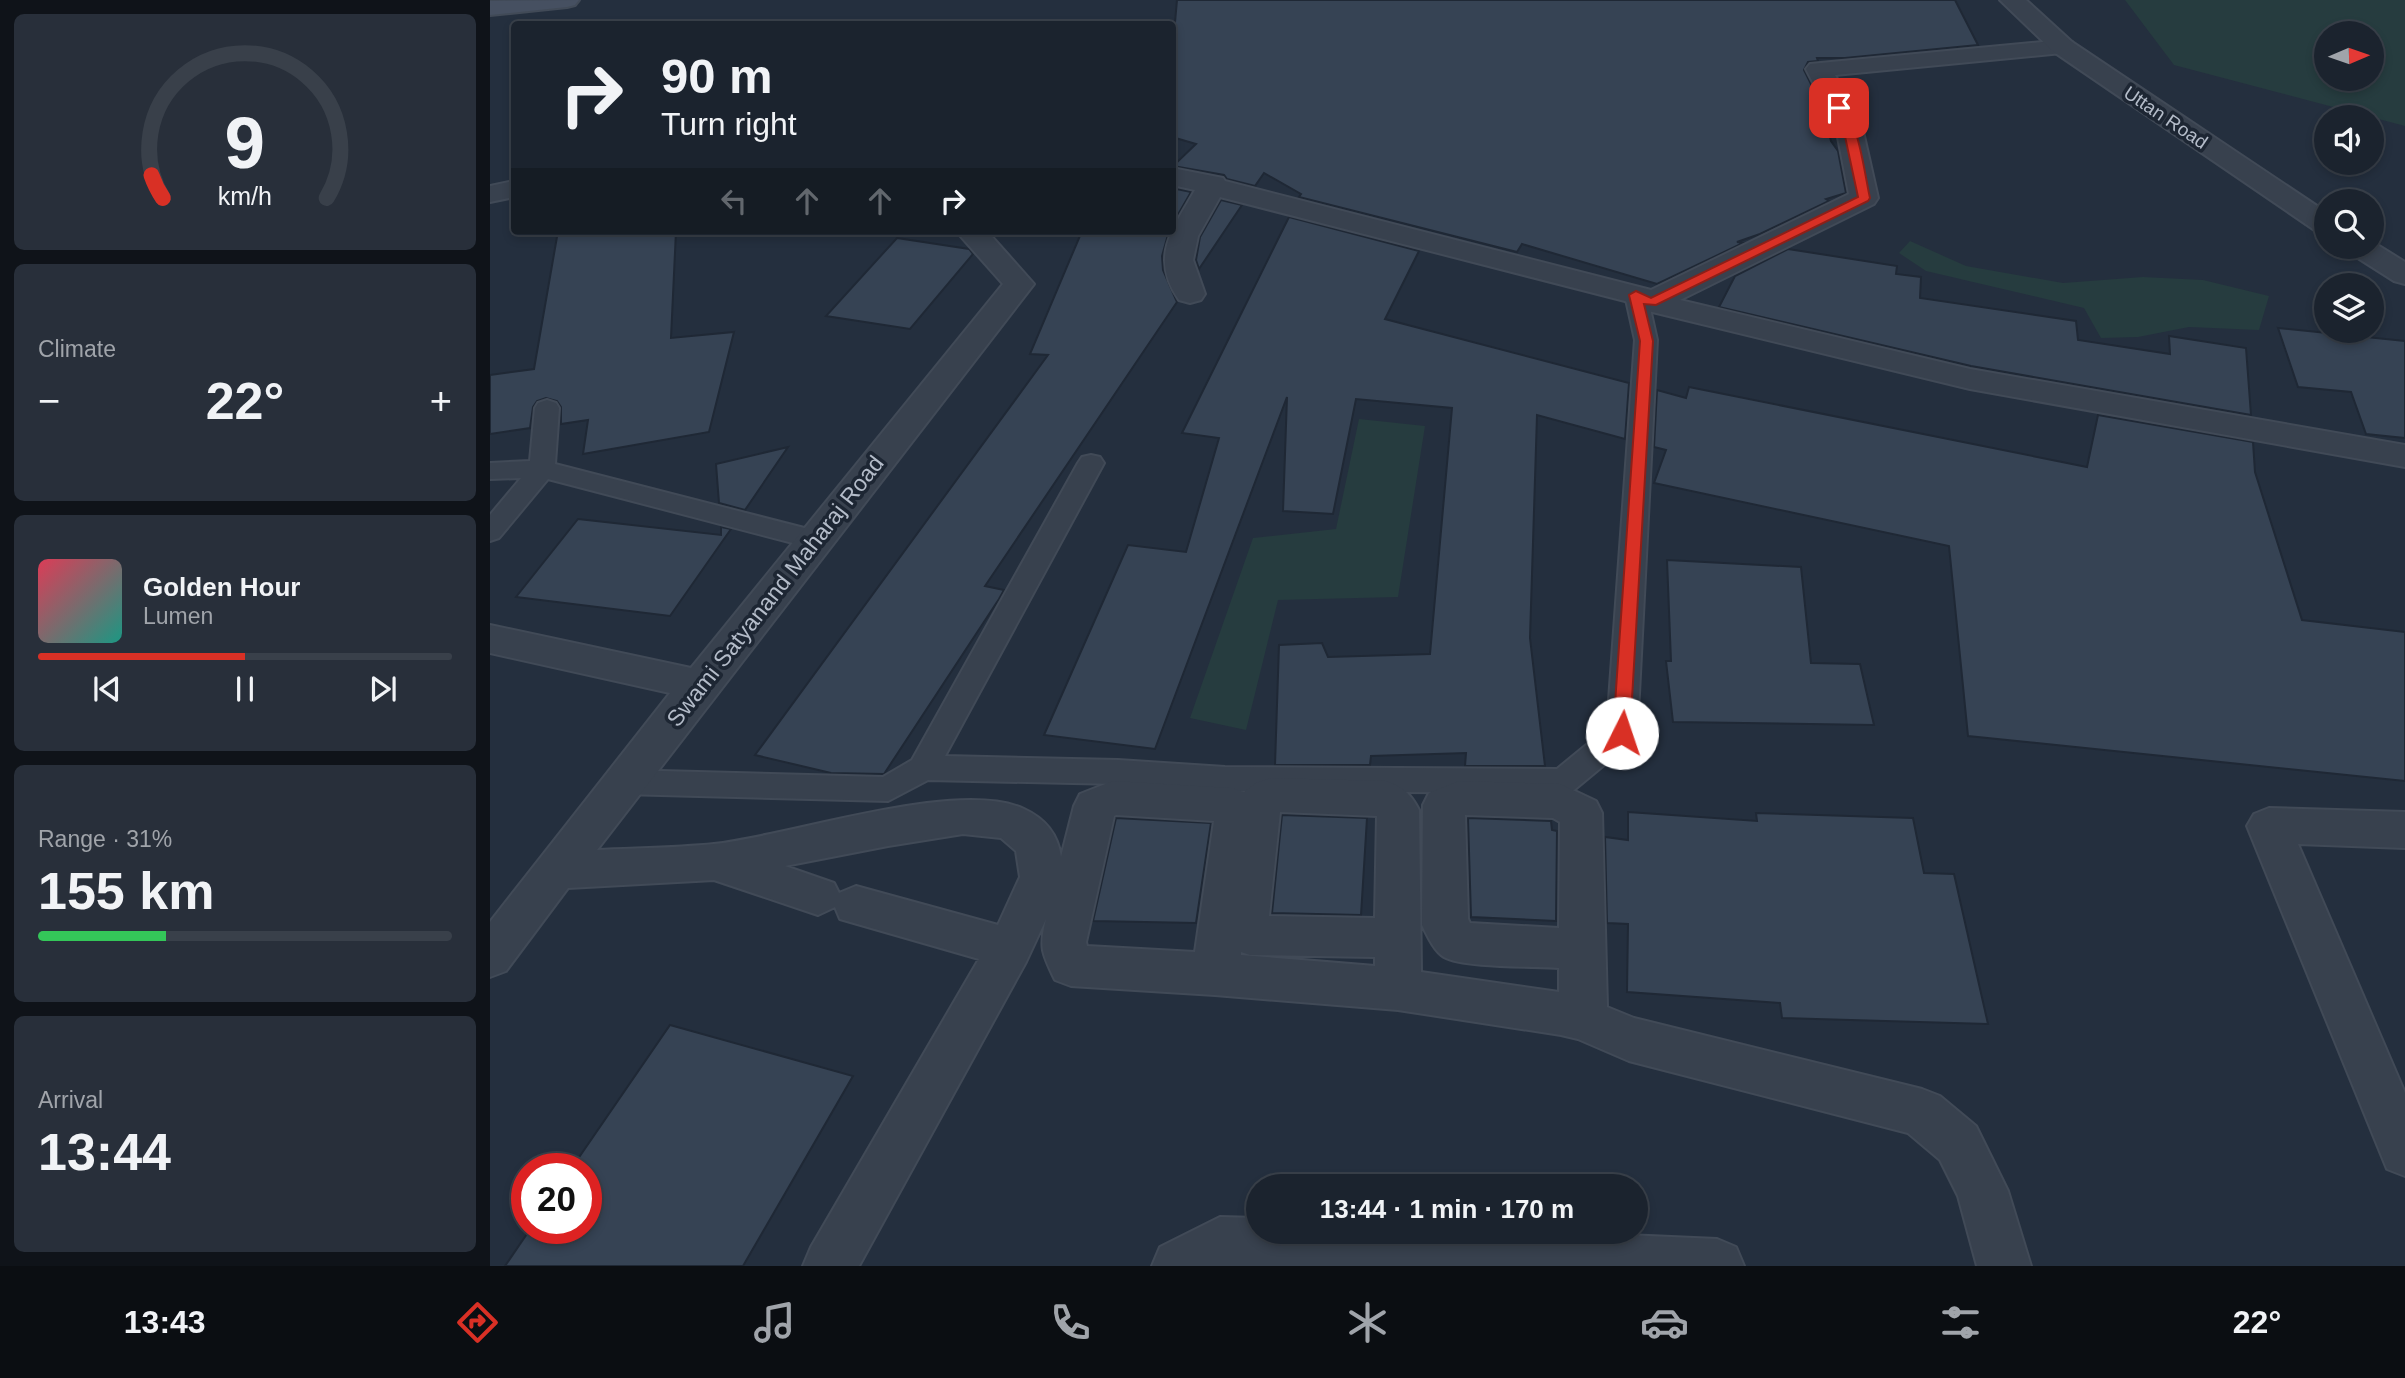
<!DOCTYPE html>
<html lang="en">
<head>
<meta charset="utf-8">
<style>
  :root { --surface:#1b232e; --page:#282f3a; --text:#f1f3f6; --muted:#a0a4aa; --line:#39404a; --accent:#d93025 }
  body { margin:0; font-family:Helvetica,sans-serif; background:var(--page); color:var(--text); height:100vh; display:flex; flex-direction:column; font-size:26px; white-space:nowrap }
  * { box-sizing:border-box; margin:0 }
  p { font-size:23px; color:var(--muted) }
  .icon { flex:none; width:38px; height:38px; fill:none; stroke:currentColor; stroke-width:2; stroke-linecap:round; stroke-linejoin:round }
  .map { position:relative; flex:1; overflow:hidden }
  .side { display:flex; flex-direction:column; gap:14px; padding:14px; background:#0f1319; width:490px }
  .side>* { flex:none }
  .banner { position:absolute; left:21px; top:21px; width:665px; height:214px; border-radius:7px; box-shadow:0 4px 10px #0003,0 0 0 2px var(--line); background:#1b232e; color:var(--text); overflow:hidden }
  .needle { width:46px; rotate:88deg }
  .buttons { position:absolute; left:1824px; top:21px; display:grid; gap:14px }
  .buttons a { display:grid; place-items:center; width:70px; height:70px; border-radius:50%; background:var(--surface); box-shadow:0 4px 10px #0003,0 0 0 2px var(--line); font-size:35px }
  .speed { position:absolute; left:21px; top:1153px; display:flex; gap:14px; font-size:35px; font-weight:700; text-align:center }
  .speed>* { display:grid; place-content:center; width:91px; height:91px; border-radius:50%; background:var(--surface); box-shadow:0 4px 10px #0003,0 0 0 2px var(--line); line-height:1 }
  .speed .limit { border:10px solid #d22; background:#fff; color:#111 }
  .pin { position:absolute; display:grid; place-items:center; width:60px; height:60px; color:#fff; margin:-30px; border-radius:14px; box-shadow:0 4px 10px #0006 }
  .me { position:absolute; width:77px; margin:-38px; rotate:4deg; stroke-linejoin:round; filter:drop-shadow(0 0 5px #0008) }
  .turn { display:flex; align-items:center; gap:24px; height:147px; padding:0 35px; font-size:32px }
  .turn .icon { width:91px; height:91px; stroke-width:2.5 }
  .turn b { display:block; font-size:49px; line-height:60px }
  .lanes { display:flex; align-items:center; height:66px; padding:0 35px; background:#0003; justify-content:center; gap:35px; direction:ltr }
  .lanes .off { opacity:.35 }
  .big { font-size:52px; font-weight:800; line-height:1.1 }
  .side .tile { flex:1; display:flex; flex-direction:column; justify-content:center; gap:10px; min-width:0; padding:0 24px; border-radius:10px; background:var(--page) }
  .side .dial { align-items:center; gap:0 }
  .dial svg { height:182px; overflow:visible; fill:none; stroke:var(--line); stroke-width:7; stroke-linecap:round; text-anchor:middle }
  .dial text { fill:var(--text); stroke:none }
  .song { display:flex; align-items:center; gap:21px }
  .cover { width:84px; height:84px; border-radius:10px; background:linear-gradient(135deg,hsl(350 70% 55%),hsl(170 70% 35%)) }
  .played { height:7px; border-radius:4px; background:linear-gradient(90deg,var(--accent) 50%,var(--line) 50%) }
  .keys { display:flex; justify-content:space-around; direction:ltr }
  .heat { display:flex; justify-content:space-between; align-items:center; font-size:38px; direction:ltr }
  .charge { height:10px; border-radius:5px; background:linear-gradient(90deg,#34c759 31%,var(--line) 0) }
  .trip { position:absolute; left:756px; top:1174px; width:402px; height:70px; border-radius:35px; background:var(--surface); box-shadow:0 4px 10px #0003,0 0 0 2px var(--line); font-weight:800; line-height:70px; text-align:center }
  .tabs { display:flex; height:112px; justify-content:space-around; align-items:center; background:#0b0e12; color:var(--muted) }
  .tabs .icon { width:49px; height:49px }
  .tabs .current { color:var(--accent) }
  .tabs b { font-size:32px; color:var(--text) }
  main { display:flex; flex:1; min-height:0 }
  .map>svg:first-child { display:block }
  .green { fill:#263c3f; fill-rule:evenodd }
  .building { fill:#364354; stroke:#1f2835; stroke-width:2 }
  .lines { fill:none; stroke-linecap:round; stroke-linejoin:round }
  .service-casing { stroke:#414a57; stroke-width:4 }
  .minor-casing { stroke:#414a57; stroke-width:4 }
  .tertiary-casing { stroke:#414a57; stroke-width:4 }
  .secondary-casing { stroke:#414a57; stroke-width:4 }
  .service { fill:#38414e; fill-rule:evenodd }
  .minor { fill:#38414e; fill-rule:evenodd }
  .tertiary { fill:#38414e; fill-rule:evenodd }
  .secondary { fill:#465061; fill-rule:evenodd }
  .route { fill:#d93025; stroke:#8d1f18; stroke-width:2 }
  .labels { text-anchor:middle; stroke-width:7; stroke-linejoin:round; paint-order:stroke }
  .far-street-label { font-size:19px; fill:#b4bcc9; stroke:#1d2633 }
  .street-label { font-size:23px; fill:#b4bcc9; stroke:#1d2633 }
</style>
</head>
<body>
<main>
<section class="side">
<div class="tile dial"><svg viewBox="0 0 100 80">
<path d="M14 69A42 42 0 1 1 86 69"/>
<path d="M14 69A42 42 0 0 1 9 59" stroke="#d93025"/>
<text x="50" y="56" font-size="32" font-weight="700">9</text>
<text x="50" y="72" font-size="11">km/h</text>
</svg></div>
<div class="tile"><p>Climate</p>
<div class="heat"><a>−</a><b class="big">22°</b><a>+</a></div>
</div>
<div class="tile">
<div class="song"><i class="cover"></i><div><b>Golden Hour</b><p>Lumen</p></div></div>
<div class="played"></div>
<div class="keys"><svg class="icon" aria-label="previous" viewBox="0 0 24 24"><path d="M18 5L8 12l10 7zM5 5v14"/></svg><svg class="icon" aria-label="pause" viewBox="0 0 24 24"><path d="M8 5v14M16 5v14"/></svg><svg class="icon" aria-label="next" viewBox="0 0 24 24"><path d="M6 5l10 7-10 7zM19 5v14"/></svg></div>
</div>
<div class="tile"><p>Range · 31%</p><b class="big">155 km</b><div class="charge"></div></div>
<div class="tile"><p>Arrival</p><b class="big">13:44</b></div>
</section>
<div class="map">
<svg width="1915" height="1266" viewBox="0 0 1915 1266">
  <rect width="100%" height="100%" fill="#242f3e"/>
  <g class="green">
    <path d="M1635,0H1915V126L1684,65ZM1836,33H1881V79H1836Z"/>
    <polygon points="1420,241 1476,266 1573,283 1653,277 1713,280 1779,296 1769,330 1699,327 1648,337 1611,338 1594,308 1436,271 1409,253"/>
    <polygon points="869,419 935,426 908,597 788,600 756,730 700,718 763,538 846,529"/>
  </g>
  <g class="building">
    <polygon points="687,0 1465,0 1488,45 1355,58 1327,58 1328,61 1318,62 1314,70 1332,106 1341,141 1348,151 1356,193 1336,199 1339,201 1270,234 1247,242 1253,243 1167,284 1032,244 1027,252 809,197 811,194 774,173 765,186 737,179 734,175 683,166 706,144 682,137 682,56"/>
    <polygon points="682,188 701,192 682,225"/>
    <polygon points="731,200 752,205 709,269 706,260 710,237"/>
    <polygon points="799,217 929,251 895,319 1139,383 1135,439 1047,415 1040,638 1055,766 975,766 976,753 881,756 880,765 785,765 789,645 832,643 838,657 940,654 962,408 866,399 843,514 793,511 797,397 665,749 554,735 638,545 696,552 729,438 692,433"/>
    <polygon points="68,231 186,231 181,338 244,332 219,432 93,454 98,420 71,424 71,407 67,401 56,398 47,401 43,407 40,428 0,434 0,375 44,369"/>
    <polygon points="592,231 679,231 672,256 673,270 687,302 495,586 514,590 509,599 394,774 341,773 265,755 558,355 540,354"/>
    <polygon points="407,238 479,249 483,254 420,329 336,316"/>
    <polygon points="1298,249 1407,266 1406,274 1431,277 1430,298 1586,321 1588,340 1680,354 1679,336 1756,348 1761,415 1481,366 1229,307 1245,276"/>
    <polygon points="1788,328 1915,341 1915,438 1876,434 1861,392 1808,387"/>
    <polygon points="1199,387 1597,467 1608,415 1763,442 1765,472 1812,620 1915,632 1915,781 1478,736 1459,546 1164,483 1176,450 1164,447 1167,390 1196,398"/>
    <polygon points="298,447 255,510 229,503 226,464"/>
    <polygon points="88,519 231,535 231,527 241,529 180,616 26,597"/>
    <polygon points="1177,560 1311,567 1321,663 1370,664 1384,725 1183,722 1176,661 1181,661"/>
    <polygon points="1138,812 1267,821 1266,813 1423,818 1434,873 1464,874 1498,1024 1292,1018 1290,1003 1137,992 1138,924 1117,923 1115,837 1138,840"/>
    <polygon points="792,815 877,818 871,915 782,913"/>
    <polygon points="626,818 721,823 706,923 603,921"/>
    <polygon points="978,818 1061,821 1062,830 1067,831 1066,921 981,917"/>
    <polygon points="180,1025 363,1076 253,1266 15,1266 41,1228 96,1228 96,1169 81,1169"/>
  </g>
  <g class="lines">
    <defs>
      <g id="service">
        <polygon points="1146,288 1154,290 1157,295 1167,340 1147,733 1143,741 1084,790 1073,793 735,791 628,784 438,780 398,801 133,794 122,791 118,782 122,773 133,770 393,777 422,760 588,463 592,457 601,455 610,457 614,463 455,756 628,760 735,767 1067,769 1117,728 1145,340 1135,295 1138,290"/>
        <polygon points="57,400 66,403 69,408 65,464 326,531 335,534 339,540 335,546 326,549 58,479 9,538 0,541 0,515 31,478 0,479 0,463 40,461 45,408 48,403"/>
      </g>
      <g id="minor">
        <path d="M1573,40L1582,42L1585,47L1582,52L1345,75L1372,127L1388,198L1384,204L1190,300L1480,369L1915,445V467L1480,389L1150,309L1135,301L730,197L708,236L703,260L715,294L711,300L700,303L689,300C659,257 683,229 705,190L682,185V168L733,178L735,181L1161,290L1359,194L1346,127L1316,69L1320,64Z"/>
        <polygon points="24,181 24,197 0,202 0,186"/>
        <path d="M466,231H497L544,284L107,850C146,848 185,848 224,844C300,836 468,778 534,809C556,819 568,835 571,857L584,806L590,794L623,781L741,788L754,792L766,783L781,778L896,781C913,787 921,794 929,810L931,972L1069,992V968C1044,966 973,968 954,957C944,951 937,935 932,925L933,805L939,793L969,781L1070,784L1106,801L1112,813L1117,1007L1144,1018L1432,1089L1450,1096L1486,1126L1518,1191L1541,1266H1487L1468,1196L1450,1160L1418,1133L1139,1061L1088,1039L1071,1035L908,1010L725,995L581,986L565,980C552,953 549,948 556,919L536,962L369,1266H313L321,1247L489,959L350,919L345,907L328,915L224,880L78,888L16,971L0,977V922L180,693L0,653V625L201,668L513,284ZM790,812L887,816L885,918L779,916ZM626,815L724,821L705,952L597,946L596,942L624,816ZM975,815L1063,818L1070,822L1069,928L980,923L978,919ZM473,834L511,838L526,851L530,877L508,925L366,886L349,893L344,883L295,866L398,846ZM751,952L760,955L885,957V966L751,955Z"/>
        <polygon points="1779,808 1915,812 1915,848 1808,844 1915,1093 1915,1176 1897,1169 1757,826 1764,814"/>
        <polygon points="730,1217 768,1218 768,1232 1068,1232 1227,1239 1246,1247 1254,1266 662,1266 670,1247"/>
      </g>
      <g id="tertiary">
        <polygon points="1510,0 1536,0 1582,42 1836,212 1836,234 1826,231 1564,52"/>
        <polygon points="1881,241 1915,262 1915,284 1904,281 1860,253 1855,247 1881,247"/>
      </g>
      <polygon id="secondary" points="89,0 85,5 77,7 0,15 0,1"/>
    </defs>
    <use href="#service" class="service-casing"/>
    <use href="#minor" class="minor-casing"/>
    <use href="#tertiary" class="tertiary-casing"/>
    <use href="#secondary" class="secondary-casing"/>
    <use href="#service" class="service"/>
    <use href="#minor" class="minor"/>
    <use href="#tertiary" class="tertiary"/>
    <use href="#secondary" class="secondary"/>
  </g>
  <path class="route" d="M1349,104C1368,114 1375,177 1380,198L1378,201L1166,305L1154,304L1163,341L1140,733L1138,738H1126L1123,733L1150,341L1139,295L1146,291L1161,298L1368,197L1353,127L1344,108Z"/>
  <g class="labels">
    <g class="far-street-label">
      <text transform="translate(1676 117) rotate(34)" y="7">Uttan Road</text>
    </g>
    <g class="street-label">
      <text transform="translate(285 591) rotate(-52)" y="8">Swami Satyanand Maharaj Road</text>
    </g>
  </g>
</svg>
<div class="buttons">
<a><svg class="needle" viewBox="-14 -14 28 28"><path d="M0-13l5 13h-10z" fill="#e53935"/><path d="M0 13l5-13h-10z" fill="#a0a4aa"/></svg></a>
<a><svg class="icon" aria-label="sound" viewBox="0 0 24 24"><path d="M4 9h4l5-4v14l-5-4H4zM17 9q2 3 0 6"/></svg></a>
<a><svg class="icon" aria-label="search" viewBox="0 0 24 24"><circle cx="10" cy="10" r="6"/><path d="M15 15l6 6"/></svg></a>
<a><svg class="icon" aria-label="layers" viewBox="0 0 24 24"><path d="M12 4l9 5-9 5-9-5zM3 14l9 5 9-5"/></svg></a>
</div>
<div class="speed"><div class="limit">20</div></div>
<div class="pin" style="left:1349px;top:108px;background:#d93025"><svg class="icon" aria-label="arrive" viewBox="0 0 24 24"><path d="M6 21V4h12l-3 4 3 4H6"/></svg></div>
<svg class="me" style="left:1132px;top:733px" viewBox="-20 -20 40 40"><circle r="19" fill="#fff"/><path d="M0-13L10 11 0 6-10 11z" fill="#d93025"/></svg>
<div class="trip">13:44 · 1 min · 170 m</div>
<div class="banner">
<div class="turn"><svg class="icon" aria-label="right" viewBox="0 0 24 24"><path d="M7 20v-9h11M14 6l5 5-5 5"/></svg><div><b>90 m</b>Turn right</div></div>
<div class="lanes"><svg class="icon off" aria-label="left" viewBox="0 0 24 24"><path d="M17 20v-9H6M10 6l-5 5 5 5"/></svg><svg class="icon off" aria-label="ahead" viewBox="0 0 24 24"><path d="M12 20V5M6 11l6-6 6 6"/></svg><svg class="icon off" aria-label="ahead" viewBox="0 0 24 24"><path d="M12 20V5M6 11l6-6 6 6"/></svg><svg class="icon" aria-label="right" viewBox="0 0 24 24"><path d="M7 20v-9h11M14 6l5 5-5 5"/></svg></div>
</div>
</div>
</main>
<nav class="tabs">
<b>13:43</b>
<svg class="icon current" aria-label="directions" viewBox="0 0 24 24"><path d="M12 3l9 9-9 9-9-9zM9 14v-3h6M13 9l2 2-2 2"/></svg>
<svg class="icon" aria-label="music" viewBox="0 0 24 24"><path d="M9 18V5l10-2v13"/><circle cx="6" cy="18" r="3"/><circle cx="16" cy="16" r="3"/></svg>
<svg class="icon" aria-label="phone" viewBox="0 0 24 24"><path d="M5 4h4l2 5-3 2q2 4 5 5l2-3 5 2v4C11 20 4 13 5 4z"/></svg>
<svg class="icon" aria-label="climate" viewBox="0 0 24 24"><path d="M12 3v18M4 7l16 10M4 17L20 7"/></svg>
<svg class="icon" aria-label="car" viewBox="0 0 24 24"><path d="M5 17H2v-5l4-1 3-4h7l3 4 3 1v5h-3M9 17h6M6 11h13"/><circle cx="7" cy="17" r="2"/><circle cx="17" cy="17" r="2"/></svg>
<svg class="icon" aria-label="filters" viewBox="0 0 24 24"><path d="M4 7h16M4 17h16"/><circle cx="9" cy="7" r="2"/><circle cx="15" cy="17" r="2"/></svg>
<b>22°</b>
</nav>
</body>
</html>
